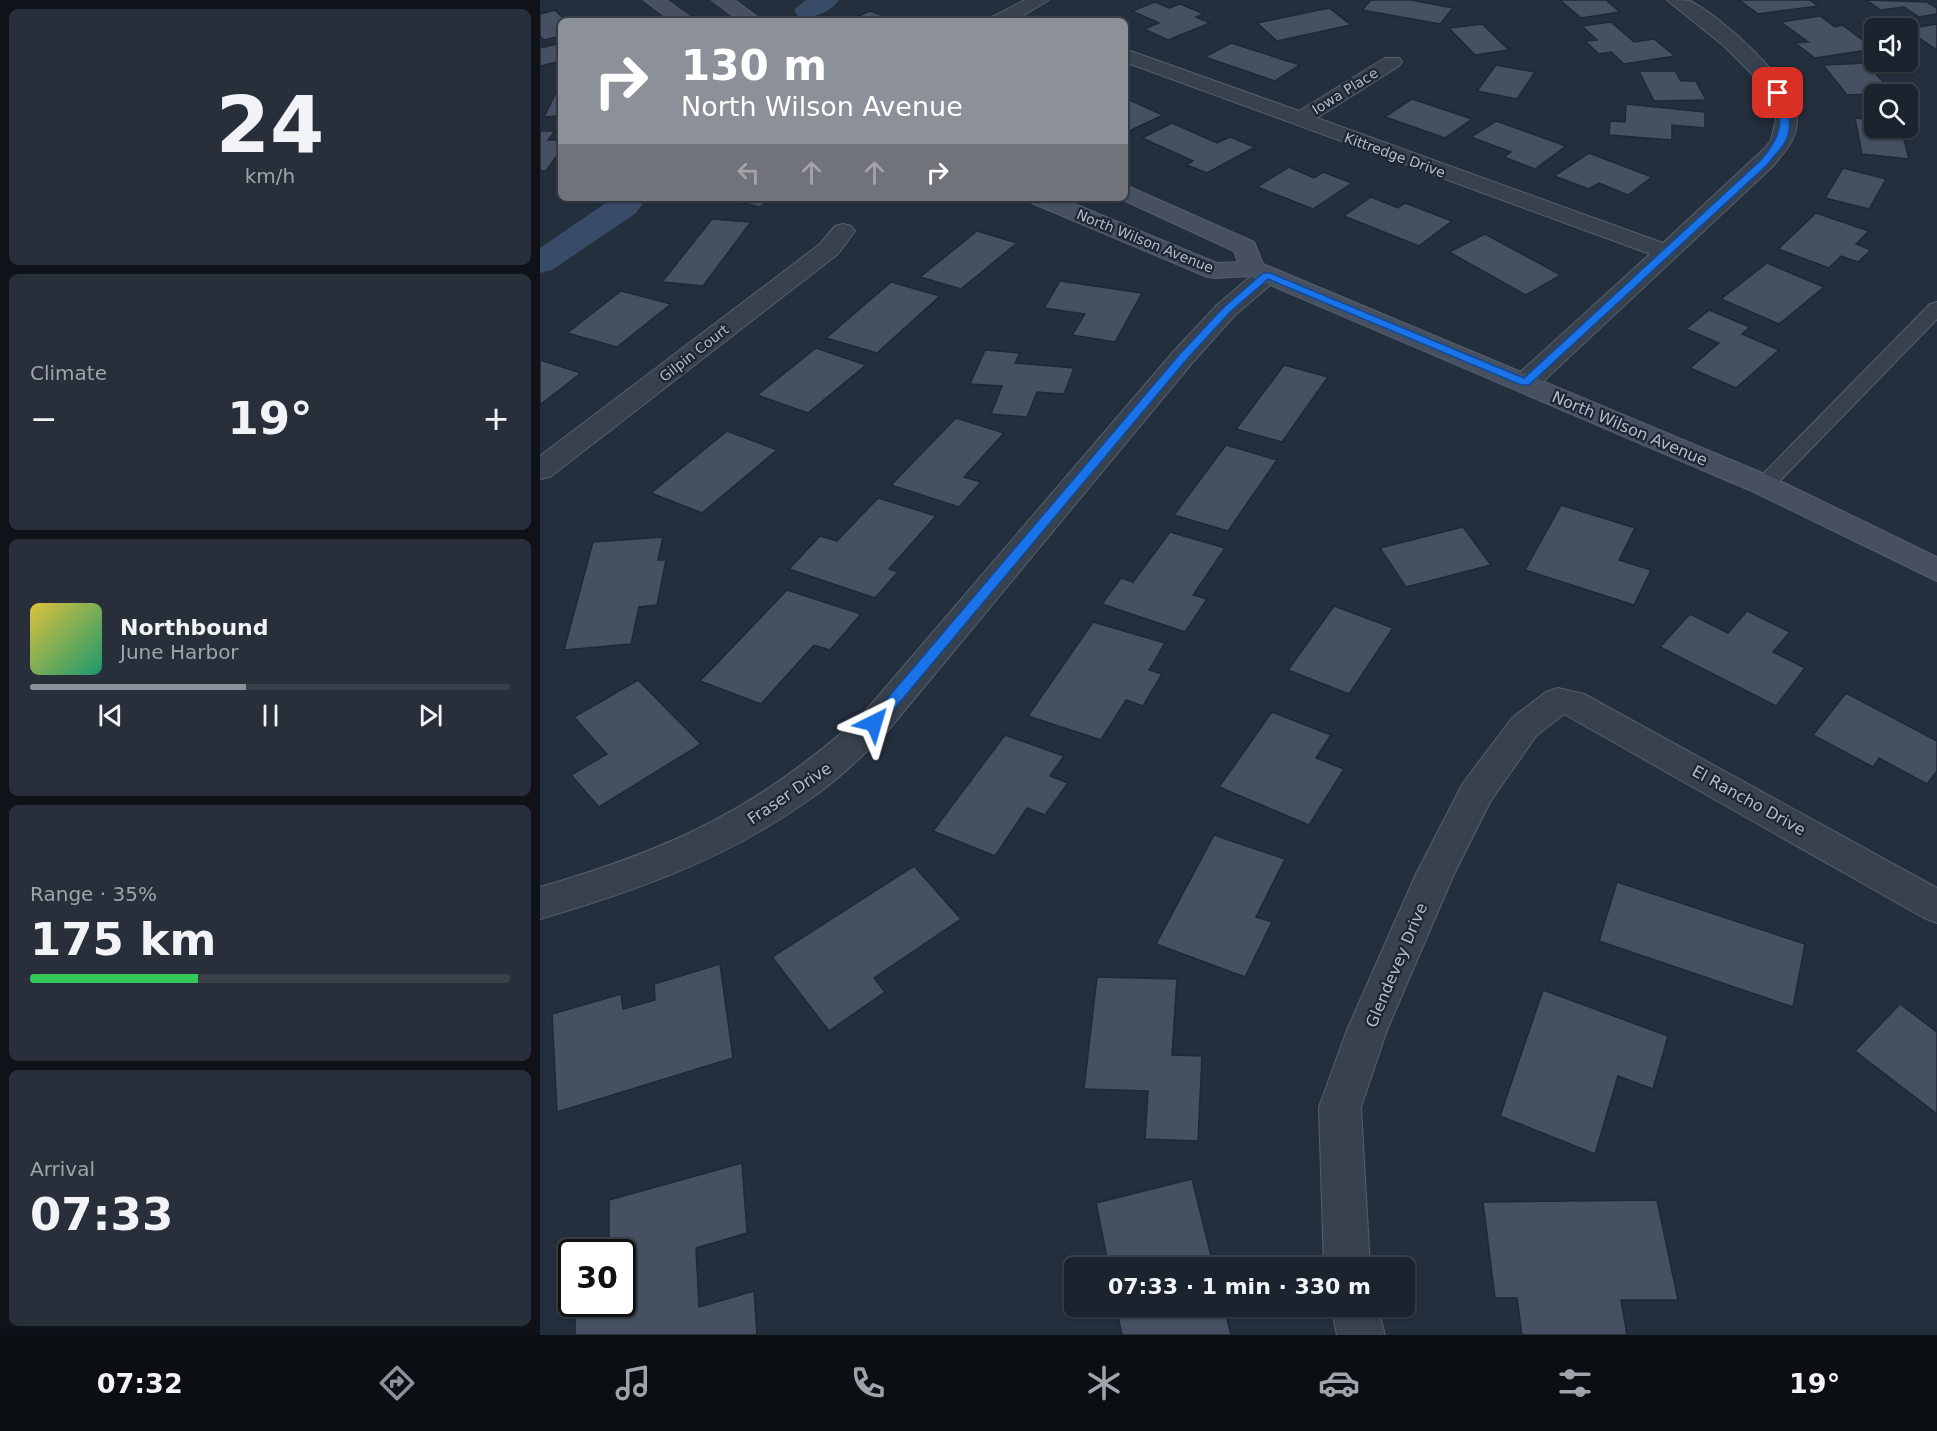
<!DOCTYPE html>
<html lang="en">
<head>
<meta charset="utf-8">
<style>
  :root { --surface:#1b232e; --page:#282f3a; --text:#f1f3f6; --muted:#a0a4aa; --line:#39404a; --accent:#8c9099 }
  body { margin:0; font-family:"DejaVu Sans",sans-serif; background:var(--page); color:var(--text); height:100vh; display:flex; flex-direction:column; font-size:22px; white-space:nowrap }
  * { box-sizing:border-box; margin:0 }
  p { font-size:20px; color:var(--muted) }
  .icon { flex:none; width:33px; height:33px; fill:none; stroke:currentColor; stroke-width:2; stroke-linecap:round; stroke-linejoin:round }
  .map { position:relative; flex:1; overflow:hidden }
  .sheet { display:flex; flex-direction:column; gap:9px; padding:9px; background:#0f1319; width:540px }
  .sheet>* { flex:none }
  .top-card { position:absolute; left:18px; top:18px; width:570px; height:183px; border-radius:9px; box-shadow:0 2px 4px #0004,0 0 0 2px var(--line); background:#8c9099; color:#fff; overflow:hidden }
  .buttons { position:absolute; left:1324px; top:18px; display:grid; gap:12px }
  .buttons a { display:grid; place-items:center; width:54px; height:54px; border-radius:9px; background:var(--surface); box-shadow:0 2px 4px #0004,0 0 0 2px var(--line); font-size:30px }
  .speed { position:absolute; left:18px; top:1239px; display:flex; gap:12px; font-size:30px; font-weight:700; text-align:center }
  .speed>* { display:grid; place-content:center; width:78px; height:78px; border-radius:50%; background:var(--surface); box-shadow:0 2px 4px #0004,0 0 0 2px var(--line); line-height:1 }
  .speed .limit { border:3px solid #111; border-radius:9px; background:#fff; color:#111 }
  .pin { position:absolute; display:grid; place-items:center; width:51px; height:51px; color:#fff; margin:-26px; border-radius:12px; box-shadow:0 3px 9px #0006 }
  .me { position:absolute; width:66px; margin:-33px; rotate:40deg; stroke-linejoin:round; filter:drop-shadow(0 0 4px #0008) }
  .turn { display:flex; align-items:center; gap:21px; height:126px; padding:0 24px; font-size:27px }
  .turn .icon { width:78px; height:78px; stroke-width:2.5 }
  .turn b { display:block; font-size:42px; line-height:51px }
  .lanes { display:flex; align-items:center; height:57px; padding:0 24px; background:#0003; justify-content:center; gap:30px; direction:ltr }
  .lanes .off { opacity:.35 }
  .big { font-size:45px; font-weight:700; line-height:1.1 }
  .sheet .widget { flex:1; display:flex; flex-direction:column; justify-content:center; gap:9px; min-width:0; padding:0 21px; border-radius:9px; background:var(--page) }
  .sheet .dial { align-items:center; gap:0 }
  .dial b { font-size:78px; line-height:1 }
  .song { display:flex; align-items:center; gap:18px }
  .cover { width:72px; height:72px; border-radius:9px; background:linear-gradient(135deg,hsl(50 70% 55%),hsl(160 70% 35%)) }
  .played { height:6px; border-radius:3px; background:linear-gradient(90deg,var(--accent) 45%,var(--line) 45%) }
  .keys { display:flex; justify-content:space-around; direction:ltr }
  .heat { display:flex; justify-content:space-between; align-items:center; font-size:33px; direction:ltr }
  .charge { height:9px; border-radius:4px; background:linear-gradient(90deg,#34c759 35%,var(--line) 0) }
  .trip { position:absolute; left:524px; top:1257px; width:351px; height:60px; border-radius:9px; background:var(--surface); box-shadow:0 2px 4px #0004,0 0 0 2px var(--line); font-weight:700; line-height:60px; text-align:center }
  .dock { display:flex; height:96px; justify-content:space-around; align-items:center; background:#0b0e12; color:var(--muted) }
  .dock .icon { width:42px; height:42px }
  .dock .selected { color:var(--accent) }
  .dock b { font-size:27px; color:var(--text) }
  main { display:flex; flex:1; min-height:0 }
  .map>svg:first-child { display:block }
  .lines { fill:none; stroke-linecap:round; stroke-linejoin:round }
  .canal { fill:#394c67; fill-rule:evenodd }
  .building { fill:#455162; stroke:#1f2835; stroke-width:1.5 }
  .lane-casing { stroke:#565f6c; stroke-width:2 }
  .street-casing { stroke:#565f6c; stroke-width:2 }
  .secondary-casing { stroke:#565f6c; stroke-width:2 }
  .lane { fill:#38414e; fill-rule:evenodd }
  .street { fill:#38414e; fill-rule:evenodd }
  .secondary { fill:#465061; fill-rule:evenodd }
  .route { fill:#1a73e8; stroke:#114b97; stroke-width:1.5 }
  .labels { text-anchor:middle; stroke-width:4.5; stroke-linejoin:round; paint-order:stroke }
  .far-street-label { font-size:14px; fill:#b4bcc9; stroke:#1d2633 }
  .street-label { font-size:16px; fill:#b4bcc9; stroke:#1d2633 }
</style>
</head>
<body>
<main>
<section class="sheet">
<div class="widget dial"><b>24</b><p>km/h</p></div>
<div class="widget"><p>Climate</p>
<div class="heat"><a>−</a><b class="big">19°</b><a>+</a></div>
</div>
<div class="widget">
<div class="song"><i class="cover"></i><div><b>Northbound</b><p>June Harbor</p></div></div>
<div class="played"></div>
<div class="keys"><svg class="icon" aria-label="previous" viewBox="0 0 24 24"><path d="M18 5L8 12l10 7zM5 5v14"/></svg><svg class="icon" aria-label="pause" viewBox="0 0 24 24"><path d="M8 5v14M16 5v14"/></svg><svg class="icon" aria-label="next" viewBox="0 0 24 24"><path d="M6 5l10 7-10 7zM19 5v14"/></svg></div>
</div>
<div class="widget"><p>Range · 35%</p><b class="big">175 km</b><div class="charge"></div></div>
<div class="widget"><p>Arrival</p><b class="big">07:33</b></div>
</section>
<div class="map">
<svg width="1397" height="1335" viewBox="0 0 1397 1335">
  <rect width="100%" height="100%" fill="#242f3e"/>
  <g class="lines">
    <g class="canal">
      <path d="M266,0H299C290,13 272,19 258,16L254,10Z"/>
      <polygon points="73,198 107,198 96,213 12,270 0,273 0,248"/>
    </g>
  </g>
  <g class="building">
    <polygon points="831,0 871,0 913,8 900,24 822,10"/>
    <polygon points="1020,0 1066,0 1080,12 1041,18"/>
    <polygon points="1199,0 1270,0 1278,6 1218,14"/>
    <polygon points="1326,0 1387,2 1397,8 1397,14 1379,17 1364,7 1341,10"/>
    <polygon points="615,2 629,8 640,4 664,14 656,17 670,23 628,40 604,29 619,23 592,11"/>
    <polygon points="789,8 811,25 737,41 717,23"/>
    <polygon points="15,10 26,21 21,21 21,36 4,40 0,36 0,14"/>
    <polygon points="330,11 359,21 307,21"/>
    <polygon points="1280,16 1295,27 1302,25 1335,49 1275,58 1255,43 1268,42 1241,22"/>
    <polygon points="1071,22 1094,42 1114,39 1135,56 1084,64 1071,52 1059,54 1045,41 1057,40 1042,26"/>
    <polygon points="942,24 969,50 935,55 909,28"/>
    <polygon points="1397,24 1397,50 1368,31 1368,29"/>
    <polygon points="21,43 21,61 0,66 0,48"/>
    <polygon points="691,43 760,65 735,81 665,57"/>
    <polygon points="1327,63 1352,93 1307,95 1283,65"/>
    <polygon points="956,65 995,72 977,99 937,91"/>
    <polygon points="1099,71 1135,71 1141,81 1156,81 1166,100 1114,101"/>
    <polygon points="19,86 21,86 21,116 4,117"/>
    <polygon points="585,98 623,115 585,133"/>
    <polygon points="872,99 932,119 905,138 845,117"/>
    <polygon points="1086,104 1165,112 1165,128 1132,125 1132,140 1069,135 1070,121 1085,122"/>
    <polygon points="1315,118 1335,120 1335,128 1361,128 1369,159 1322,154"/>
    <polygon points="956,121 1026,146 995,169 964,157 971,152 931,137"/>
    <polygon points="632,123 677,143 690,137 715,147 667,173 647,165 653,161 602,138"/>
    <polygon points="0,131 15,131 8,140 21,140 21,150 6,171 0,171"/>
    <polygon points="1049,153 1112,177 1088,195 1059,183 1049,189 1014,176"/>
    <polygon points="749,167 774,178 783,172 812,183 773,209 717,187"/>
    <polygon points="1303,168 1346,179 1329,209 1285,198"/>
    <polygon points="831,197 858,208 865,203 912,221 879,246 804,216"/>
    <polygon points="185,198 232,198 220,207"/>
    <polygon points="1276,213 1329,231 1316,244 1331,250 1318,262 1301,256 1289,268 1238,249"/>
    <polygon points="172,219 211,222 163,286 122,282"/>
    <polygon points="437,231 477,243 421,289 380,277"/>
    <polygon points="945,234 1021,275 986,295 909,252"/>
    <polygon points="1227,263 1284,287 1239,324 1181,299"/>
    <polygon points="520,281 602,293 575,342 532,335 545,314 504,308"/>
    <polygon points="351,282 400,296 337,353 286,338"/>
    <polygon points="81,291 131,304 77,347 27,333"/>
    <polygon points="1169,310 1210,327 1202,334 1239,350 1196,388 1150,368 1179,343 1146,329"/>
    <polygon points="276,348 326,365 268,413 217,395"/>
    <polygon points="445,350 480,353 475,363 534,368 524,394 497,392 487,417 451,414 462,386 430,384"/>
    <polygon points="0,360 41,373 0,405"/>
    <polygon points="744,365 788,377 742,442 696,429"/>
    <polygon points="416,418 464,433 424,477 441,482 419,507 351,485"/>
    <polygon points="187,431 237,450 162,513 111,493"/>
    <polygon points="686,445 737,460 688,531 634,515"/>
    <polygon points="338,498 396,516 349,569 358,572 335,598 249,569 280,536 297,541"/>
    <polygon points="1021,505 1095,528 1079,560 1111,570 1094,605 985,570"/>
    <polygon points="923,527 951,565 866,587 840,548"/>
    <polygon points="630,532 685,548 653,595 667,599 645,632 562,604 581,578 593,582"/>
    <polygon points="123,537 118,560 126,560 117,605 99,607 91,644 24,650 53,542"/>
    <polygon points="247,590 321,614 290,650 274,645 221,704 160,681"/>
    <polygon points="794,606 853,628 809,694 748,670"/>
    <polygon points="1207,611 1250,632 1233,652 1265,668 1236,706 1120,647 1150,614 1188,633"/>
    <polygon points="553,622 625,643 609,670 622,674 603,706 586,700 561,740 488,716"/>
    <polygon points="98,680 161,744 59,807 31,775 67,754 34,717"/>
    <polygon points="1306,693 1397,741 1397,771 1387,784 1339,758 1333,767 1273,735"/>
    <polygon points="732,712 791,735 776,758 804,769 769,825 679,787"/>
    <polygon points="465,735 524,756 510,776 528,783 505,815 487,808 455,856 393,831"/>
    <polygon points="674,835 745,859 716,917 732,922 705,977 616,944"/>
    <polygon points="374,866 421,919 334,978 345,992 289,1031 232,957"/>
    <polygon points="1077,882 1265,944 1253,1007 1059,941"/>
    <polygon points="180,964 193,1058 17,1112 12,1014 81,994 83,1009 115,1000 114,984"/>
    <polygon points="557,977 637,979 632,1055 662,1056 658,1141 605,1139 608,1091 544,1089"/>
    <polygon points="1003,990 1128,1036 1113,1089 1078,1076 1055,1154 960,1116"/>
    <polygon points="1360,1004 1397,1032 1397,1114 1315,1051"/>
    <polygon points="202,1163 207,1233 156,1248 159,1307 214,1291 217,1335 35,1335 35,1304 82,1304 82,1252 40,1252 69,1244 69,1200"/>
    <polygon points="652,1179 674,1268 569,1268 556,1203"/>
    <polygon points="1117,1200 1138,1300 1081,1300 1087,1335 982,1335 977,1298 955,1298 943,1202"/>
    <polygon points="576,1306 684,1306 691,1335 582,1335"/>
  </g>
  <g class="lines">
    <defs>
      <polygon id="lane" points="1397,302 1397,319 1231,490 1217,490 1213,485 1217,480 1390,304"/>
      <g id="street">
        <polygon points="485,0 509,0 474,21 449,21 452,17"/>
        <path d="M1127,0C1133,0 1144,0 1150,1C1182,17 1254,81 1257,119C1258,138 1244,153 1232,167L995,389L985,391L975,389L972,383L975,377L1110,254L585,62V49L759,111L845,58H859L862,62L859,66L777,118L1123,243L1226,147L1231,140L1236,120L1231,99L1220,82L1184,46Z"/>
        <polygon points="303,224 311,226 315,231 298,254 10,477 0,479 0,456 280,244 295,226"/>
        <path d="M727,268L736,270L739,275L736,280L695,315L652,363L346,733C322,756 298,780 270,799C188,858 96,891 0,919V887C132,849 219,808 322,715L634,351L677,305L718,270Z"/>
        <polygon points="1018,688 1044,694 1397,888 1397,923 1384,918 1024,714 996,736 950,802 914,874 847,1030 821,1107 830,1268 784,1268 779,1107 807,1030 876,874 923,783 972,718 1006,692"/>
        <polygon points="791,1306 837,1306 845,1335 797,1335"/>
      </g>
      <g id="secondary">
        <polygon points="104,0 126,0 155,21 132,21"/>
        <polygon points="172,0 194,0 223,21 200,21"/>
        <polygon points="585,185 714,242 723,264 1234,478 1397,557 1397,581 1214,492 709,276 674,278 665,276 492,203 488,198 520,198 677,263 698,262 694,251 579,198 585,198"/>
      </g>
    </defs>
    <use href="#lane" class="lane-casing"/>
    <use href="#street" class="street-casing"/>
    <use href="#secondary" class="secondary-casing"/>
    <use href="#lane" class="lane"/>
    <use href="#street" class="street"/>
    <use href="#secondary" class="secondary"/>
  </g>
  <path class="route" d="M1238,90C1250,97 1252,128 1246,140C1242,149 1233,156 1228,164L989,385H981L728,279L690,312L647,359L339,727H329V720L639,355L683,308L723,273H730L984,378L1221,160C1241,136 1245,123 1234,93Z"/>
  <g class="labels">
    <g class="far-street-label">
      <text transform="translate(805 91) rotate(-32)" y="5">Iowa Place</text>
      <text transform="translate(855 155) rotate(20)" y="5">Kittredge Drive</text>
      <text transform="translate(605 241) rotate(22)" y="5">North Wilson Avenue</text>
      <text transform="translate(154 353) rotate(-38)" y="5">Gilpin Court</text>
    </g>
    <g class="street-label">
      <text transform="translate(1090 428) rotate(23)" y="6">North Wilson Avenue</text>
      <text transform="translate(249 793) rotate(-34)" y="6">Fraser Drive</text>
      <text transform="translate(1209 800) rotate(29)" y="6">El Rancho Drive</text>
      <text transform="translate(856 965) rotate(-67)" y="6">Glendevey Drive</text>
    </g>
  </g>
</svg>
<div class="buttons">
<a><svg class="icon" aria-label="sound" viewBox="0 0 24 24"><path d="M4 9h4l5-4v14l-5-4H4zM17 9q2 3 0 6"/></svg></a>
<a><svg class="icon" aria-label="search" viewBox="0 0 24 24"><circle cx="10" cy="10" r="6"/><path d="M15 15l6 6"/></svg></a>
</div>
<div class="speed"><div class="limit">30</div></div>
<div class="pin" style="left:1238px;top:93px;background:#d93025"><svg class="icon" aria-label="arrive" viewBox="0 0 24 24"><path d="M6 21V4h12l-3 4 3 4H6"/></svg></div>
<svg class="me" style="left:334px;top:723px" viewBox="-20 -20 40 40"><path d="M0-17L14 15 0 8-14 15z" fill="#1a73e8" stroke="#fff" stroke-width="4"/></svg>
<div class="trip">07:33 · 1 min · 330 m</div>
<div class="top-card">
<div class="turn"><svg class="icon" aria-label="right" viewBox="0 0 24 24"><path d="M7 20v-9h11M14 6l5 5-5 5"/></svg><div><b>130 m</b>North Wilson Avenue</div></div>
<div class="lanes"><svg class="icon off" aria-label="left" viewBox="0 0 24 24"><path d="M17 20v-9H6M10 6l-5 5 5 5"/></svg><svg class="icon off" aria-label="ahead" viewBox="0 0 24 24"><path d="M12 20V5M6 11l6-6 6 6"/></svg><svg class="icon off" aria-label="ahead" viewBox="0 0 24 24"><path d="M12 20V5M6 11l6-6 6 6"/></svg><svg class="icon" aria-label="right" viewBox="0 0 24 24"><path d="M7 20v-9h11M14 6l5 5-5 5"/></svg></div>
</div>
</div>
</main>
<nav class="dock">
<b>07:32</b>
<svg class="icon selected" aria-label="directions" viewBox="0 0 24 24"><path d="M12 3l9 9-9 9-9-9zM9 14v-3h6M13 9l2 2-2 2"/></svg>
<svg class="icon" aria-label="music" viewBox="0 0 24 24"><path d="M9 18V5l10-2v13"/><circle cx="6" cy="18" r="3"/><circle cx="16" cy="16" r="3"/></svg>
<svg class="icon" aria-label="phone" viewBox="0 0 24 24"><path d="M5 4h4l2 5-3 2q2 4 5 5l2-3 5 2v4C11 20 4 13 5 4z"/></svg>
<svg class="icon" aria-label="climate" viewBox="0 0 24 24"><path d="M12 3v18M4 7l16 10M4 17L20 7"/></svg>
<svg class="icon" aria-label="car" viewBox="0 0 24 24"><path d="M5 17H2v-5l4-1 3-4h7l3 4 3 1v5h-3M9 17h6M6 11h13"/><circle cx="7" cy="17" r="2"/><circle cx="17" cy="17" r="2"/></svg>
<svg class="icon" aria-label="filters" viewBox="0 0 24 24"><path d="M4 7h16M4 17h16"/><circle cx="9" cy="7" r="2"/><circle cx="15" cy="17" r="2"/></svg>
<b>19°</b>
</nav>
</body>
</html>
